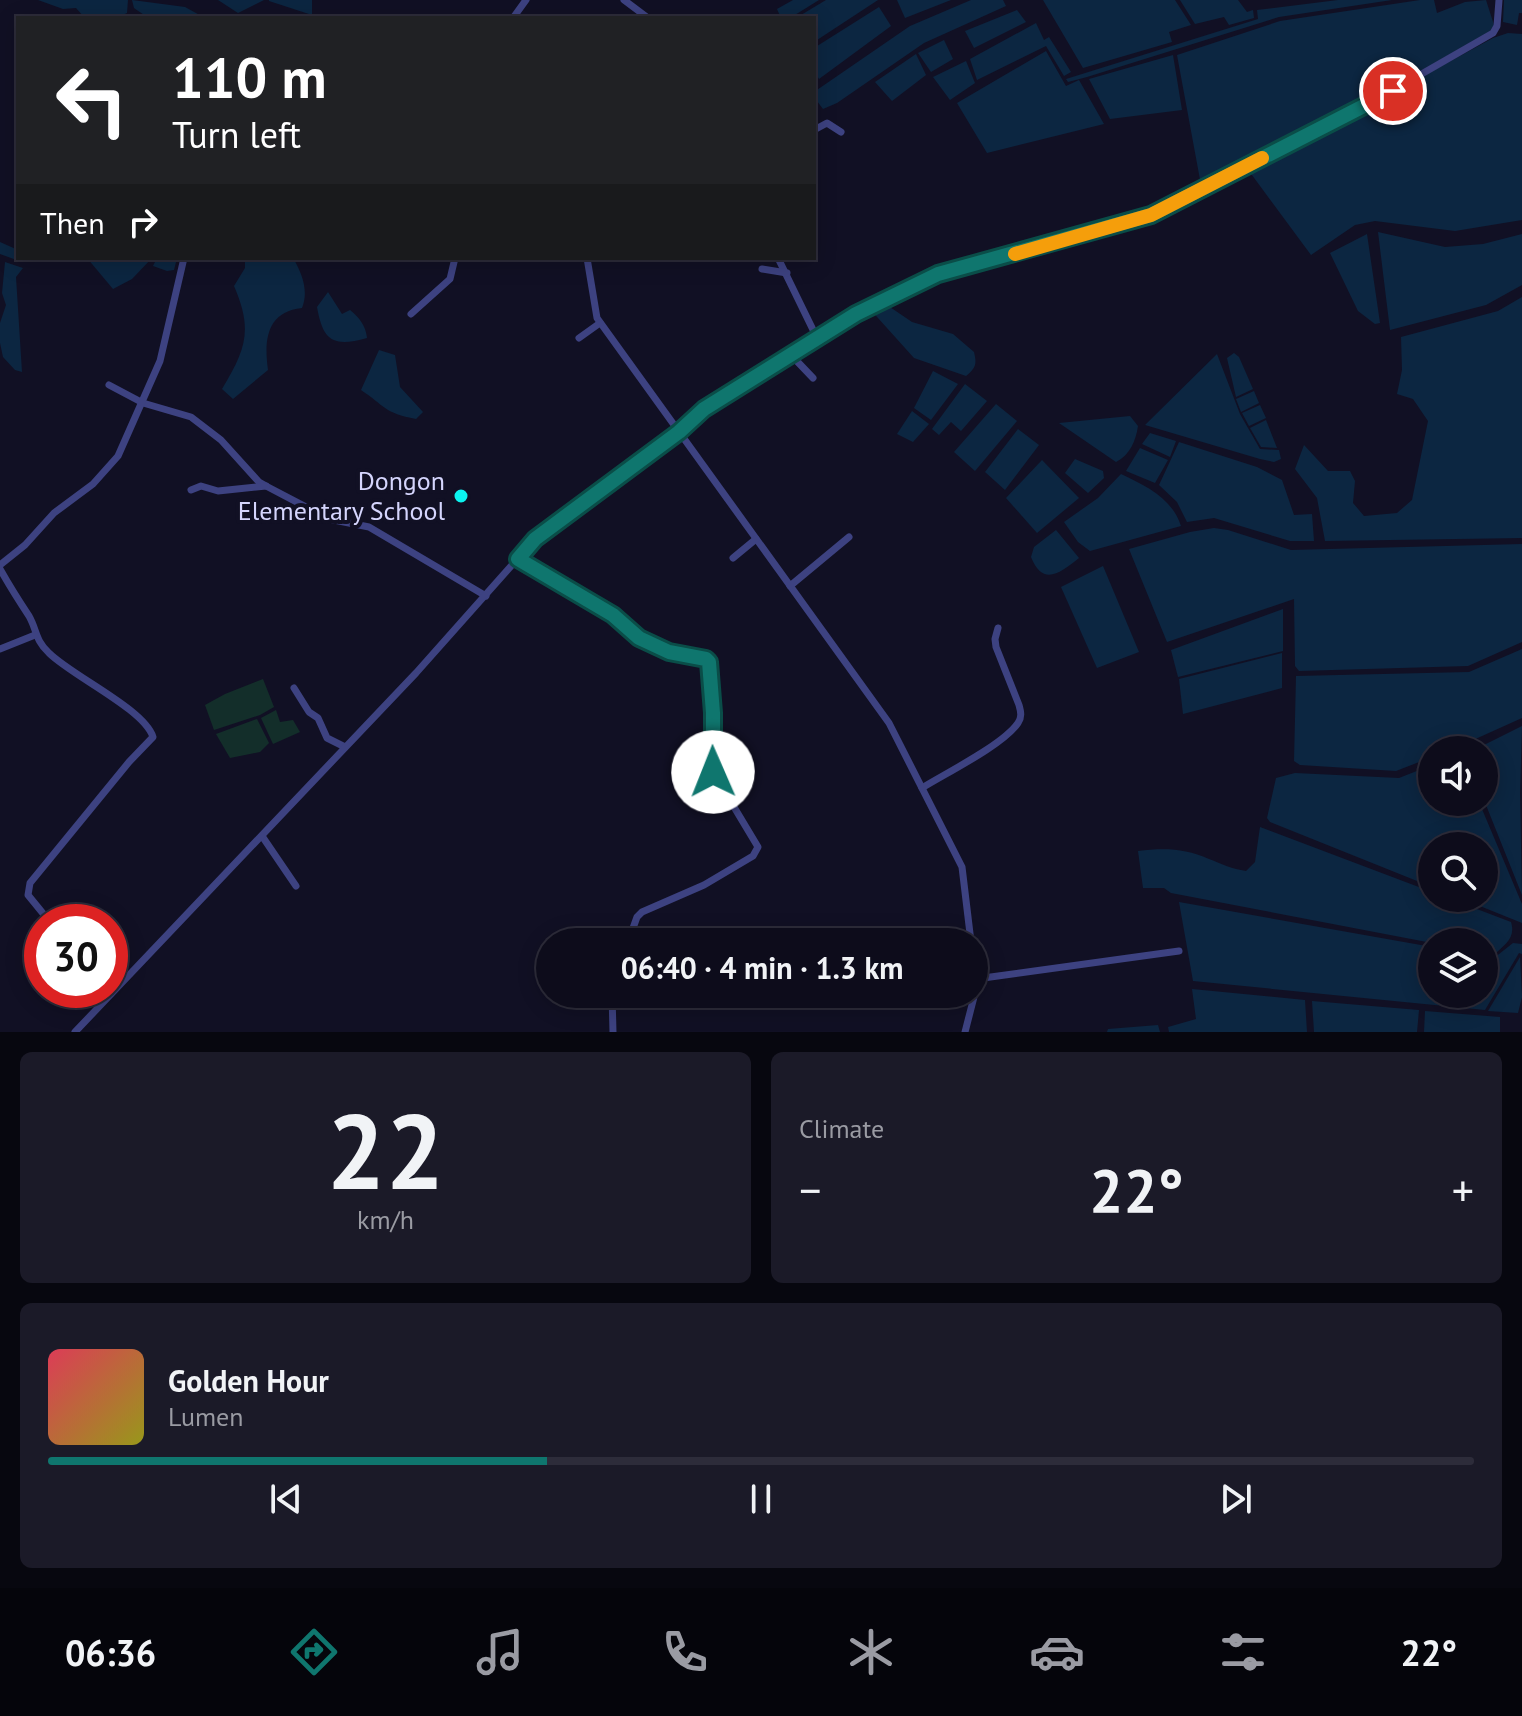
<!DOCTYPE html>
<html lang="en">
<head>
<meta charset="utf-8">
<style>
  :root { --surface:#0d0c1b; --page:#1b1a28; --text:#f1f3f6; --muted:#9a9ba3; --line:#2d2c3a; --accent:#0f766e }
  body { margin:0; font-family:"PT Sans",sans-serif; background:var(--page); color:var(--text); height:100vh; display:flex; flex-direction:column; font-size:30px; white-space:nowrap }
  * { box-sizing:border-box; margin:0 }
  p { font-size:26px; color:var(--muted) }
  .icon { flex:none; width:44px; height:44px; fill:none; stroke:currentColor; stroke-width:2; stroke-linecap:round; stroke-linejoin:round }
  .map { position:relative; height:1032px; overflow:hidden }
  .details { display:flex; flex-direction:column; gap:20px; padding:20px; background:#07070f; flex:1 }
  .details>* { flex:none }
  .banner { position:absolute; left:16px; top:16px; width:800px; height:244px; border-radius:0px; box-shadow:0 4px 20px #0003,0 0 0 2px var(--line); background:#202124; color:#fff; overflow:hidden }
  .fabs { position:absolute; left:1418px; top:736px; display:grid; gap:16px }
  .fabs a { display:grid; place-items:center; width:80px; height:80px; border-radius:50%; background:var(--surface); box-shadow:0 4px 20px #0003,0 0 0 2px var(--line); font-size:40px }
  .speed { position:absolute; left:24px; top:904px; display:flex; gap:16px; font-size:40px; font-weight:700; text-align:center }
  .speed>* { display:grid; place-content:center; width:104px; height:104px; border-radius:50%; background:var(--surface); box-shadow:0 4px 20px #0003,0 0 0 2px var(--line); line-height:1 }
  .speed .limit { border:12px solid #d22; background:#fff; color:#111 }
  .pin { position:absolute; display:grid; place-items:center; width:68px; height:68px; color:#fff; margin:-34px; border:4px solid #fff; border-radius:50%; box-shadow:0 2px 8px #0007 }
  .me { position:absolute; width:88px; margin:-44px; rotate:359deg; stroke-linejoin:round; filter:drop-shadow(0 0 6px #0008) }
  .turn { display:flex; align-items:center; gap:28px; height:168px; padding:0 24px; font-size:36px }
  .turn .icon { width:104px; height:104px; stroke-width:2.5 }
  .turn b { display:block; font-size:56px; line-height:68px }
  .then { display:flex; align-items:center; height:76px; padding:0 24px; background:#0003; gap:16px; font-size:30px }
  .big { font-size:60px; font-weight:800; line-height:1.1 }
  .details .card { flex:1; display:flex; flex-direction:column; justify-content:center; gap:12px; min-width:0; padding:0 28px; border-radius:12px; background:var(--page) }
  .details .dial { align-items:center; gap:0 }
  .dial b { font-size:104px; line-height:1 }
  .song { display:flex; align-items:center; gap:24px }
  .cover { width:96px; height:96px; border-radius:12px; background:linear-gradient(135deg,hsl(350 70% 55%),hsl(60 70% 35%)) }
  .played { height:8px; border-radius:4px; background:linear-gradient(90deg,var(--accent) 35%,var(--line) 35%) }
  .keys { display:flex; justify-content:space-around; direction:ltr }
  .heat { display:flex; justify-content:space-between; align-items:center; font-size:44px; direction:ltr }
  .details .tiles { flex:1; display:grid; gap:20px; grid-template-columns:1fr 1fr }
  .card:last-child { grid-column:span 2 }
  .trip { position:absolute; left:536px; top:928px; width:452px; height:80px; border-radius:40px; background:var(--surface); box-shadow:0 4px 20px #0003,0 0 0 2px var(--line); font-weight:800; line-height:80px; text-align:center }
  .menu { display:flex; height:128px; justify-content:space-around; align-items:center; background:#05050b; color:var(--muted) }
  .menu .icon { width:56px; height:56px }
  .menu .active { color:var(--accent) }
  .menu b { font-size:36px; color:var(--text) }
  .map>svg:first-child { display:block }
  .green { fill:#132e2a }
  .water { fill:#0c2641 }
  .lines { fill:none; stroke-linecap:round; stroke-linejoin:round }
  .minor { stroke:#3d4281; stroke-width:7 }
  .route-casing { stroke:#0a4d48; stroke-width:20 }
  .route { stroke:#0f766e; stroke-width:14 }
  .slow { stroke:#f59e0b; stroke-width:14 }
  .poi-dot { fill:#0bf3ef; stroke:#111024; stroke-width:3 }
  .labels { text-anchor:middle; stroke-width:8; stroke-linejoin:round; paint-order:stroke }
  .poi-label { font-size:26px; fill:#d5d5fd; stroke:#111024; text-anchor:end }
</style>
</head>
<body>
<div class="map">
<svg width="1522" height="1032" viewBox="0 0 1522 1032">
  <rect width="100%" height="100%" fill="#111024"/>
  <g class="green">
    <polygon points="263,679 274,707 260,715 214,730 205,705 225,694"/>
    <polygon points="276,710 280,722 293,720 300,732 273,744 261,718"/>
    <polygon points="257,719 269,743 260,752 230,758 216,734"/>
  </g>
  <g class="water">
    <polygon points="38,0 128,0 127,13 116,18 85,18 76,8 63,9"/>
    <polygon points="132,0 185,7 205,18 147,17 134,8"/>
    <polygon points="195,0 264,0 238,13 218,0"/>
    <polygon points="269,0 312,0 312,15 269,1"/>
    <polygon points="793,0 819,0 790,18 781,18 777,9"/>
    <polygon points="826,0 878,0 814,42 814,18 796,18"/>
    <polygon points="897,0 951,0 905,18"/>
    <polygon points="971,0 1003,0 1006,6 924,43 837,103 823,109 814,97 814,92 910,26"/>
    <polygon points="1043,0 1175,0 1191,25 1169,32 1172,42 1083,68"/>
    <polygon points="1180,0 1238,0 1247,12 1253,10 1254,18 1229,25 1224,17 1195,24"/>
    <polygon points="1338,0 1392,0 1279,17 1087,77 1068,82 1066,79 1258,19 1257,10"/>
    <polygon points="1420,0 1434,0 1437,13 1465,2 1486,0 1494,25 1490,31 1349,112 1201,185 1177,55 1280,21"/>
    <polygon points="1504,0 1522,0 1522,13 1519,13 1517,25 1503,22"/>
    <polygon points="879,7 891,26 819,79 814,70 814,48"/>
    <polygon points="1017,10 1026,22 974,48 965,31"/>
    <polygon points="1036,23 1044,40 1049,37 1071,72 1064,76 1046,46 977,80 970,59"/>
    <polygon points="1508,33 1522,34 1522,220 1455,231 1375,221 1355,225 1311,255 1249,171 1493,38"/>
    <polygon points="944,40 953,59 931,72 918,53"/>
    <polygon points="1046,51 1066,86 1079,80 1104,124 987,153 957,103"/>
    <polygon points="916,54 926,75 892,101 875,82"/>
    <polygon points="1173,55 1182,110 1110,119 1089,79"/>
    <polygon points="966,61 975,83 950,100 933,77"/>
    <polygon points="1378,232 1445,247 1483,244 1522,234 1522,285 1486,305 1390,330"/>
    <polygon points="1367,234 1380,323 1375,324 1358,311 1330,253"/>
    <polygon points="0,242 18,250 18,258 32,258 29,262 22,262 0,254"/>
    <polygon points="87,258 152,258 132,279 113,289"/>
    <polygon points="157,258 177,258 174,270 167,271 153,266"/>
    <path d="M245,258H293C302,273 309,291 302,308C266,312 264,341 268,370L233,399L222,389C246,349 253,330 234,286L245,268Z"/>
    <polygon points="5,262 23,268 16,277 22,372 15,370 3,357 0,343 0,323 6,305 2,293"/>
    <path d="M328,292L342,314L350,310C359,317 366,326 367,338C334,347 323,342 317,307Z"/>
    <polygon points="1522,297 1522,538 1325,541 1317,498 1295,469 1304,445 1328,471 1350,471 1355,481 1353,503 1364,516 1397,513 1412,500 1428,421 1413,399 1397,394 1402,370 1401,337 1498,311"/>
    <path d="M884,303L912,322L953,334L974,352C977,364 976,368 966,376L914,358L869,308Z"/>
    <path d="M379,350L395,355L400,387L423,412L416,419C384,413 385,406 361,390Z"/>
    <polygon points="1234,353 1239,357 1253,389 1236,397 1227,358"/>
    <polygon points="1217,354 1240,414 1260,449 1279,450 1281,459 1274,462 1260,459 1145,425"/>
    <polygon points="933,371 958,384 931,420 914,408"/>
    <polygon points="965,384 987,401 961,431 951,422 939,435 932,429"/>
    <polygon points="1254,391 1259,403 1241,412 1236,399"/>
    <polygon points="996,404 1017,421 975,471 954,452"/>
    <polygon points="1260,405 1266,418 1249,426 1242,413"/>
    <polygon points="912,411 929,424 913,442 897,434"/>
    <path d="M1130,416L1138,426C1136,440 1130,455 1116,462L1059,423Z"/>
    <polygon points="1266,420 1277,448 1261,447 1250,428"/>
    <polygon points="1018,429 1039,445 1005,490 985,472"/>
    <polygon points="1150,433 1176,441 1170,457 1142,444"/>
    <polygon points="1179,442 1257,467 1282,480 1294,515 1312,514 1314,541 1290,541 1214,518 1187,522 1177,502 1159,485"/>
    <polygon points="1140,448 1168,460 1155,483 1126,471"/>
    <polygon points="1075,459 1103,471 1104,478 1088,493 1065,473"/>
    <polygon points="1042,460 1079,498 1037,533 1006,498"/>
    <path d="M1121,474C1146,486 1172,498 1181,526L1090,551L1078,542L1064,522L1098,498Z"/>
    <polygon points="1214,528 1228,530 1291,550 1522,544 1522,642 1468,666 1299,671 1295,666 1294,599 1167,642 1129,549 1190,532"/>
    <path d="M1056,530L1079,558C1060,573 1043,587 1031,557L1034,547Z"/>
    <polygon points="1103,566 1139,652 1097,668 1061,587"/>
    <polygon points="1283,609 1283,651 1178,677 1171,650"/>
    <polygon points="1522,649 1522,718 1451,750 1432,750 1432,757 1396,771 1300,765 1294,761 1296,676 1469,672"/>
    <polygon points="1282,653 1282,688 1183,714 1179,679"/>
    <polygon points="1522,726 1520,793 1522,895 1484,800 1484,750 1474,750"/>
    <polygon points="1432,765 1432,802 1479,802 1522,904 1522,923 1460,898 1484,898 1484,846 1432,846 1432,887 1270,822 1267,818 1276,778 1295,773 1399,778"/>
    <path d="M1260,827L1432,892V898H1448L1511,922C1516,938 1505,944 1494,955L1484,953V942L1432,943L1171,893L1164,888H1143L1138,851C1163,848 1185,848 1209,859C1222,864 1232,869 1246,871L1255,862Z"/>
    <polygon points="1179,902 1432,947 1432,994 1484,994 1484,956 1494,958 1513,943 1522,944 1522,954 1519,953 1485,1010 1193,981"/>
    <polygon points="1520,957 1522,997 1518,1013 1488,1011"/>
    <polygon points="1192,989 1305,1000 1307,1032 1169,1032 1168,1027 1196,1019"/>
    <polygon points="1312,1001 1419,1010 1417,1032 1314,1032"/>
    <polygon points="1425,1011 1500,1017 1500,1032 1424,1032"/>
    <polygon points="1158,1025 1160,1032 1107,1032 1108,1029"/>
  </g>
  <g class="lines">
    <g class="minor">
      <polyline points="624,0 648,18"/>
      <polyline points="513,18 526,0"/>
      <polyline points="814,130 827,123 841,132"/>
      <polyline points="587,258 597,318 889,723 962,867 971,942"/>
      <polyline points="778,258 817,338"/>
      <polyline points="762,269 787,273"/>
      <polyline points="411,314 450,279 455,258"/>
      <polyline points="579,338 600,323"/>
      <polyline points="792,356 813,378"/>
      <polyline points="109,385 143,403 191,417 221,440 259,482 266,486 329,519 369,527 486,596"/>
      <polyline points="191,490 201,486 218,491 266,486"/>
      <polyline points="733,558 756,539"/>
      <polyline points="518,559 613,615 639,638 669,652 706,659 711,664 713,772 758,847 753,856 704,885 642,912 637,917 628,942"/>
      <polyline points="0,565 25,545 54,513 93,484 118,456 160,361 184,258"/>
      <path d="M0,569C9,585 19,601 29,616C37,630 35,640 49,653C72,676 144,709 153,737L129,762L30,883L28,895L50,922"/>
      <polyline points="790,586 849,537"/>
      <polyline points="0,649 35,635"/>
      <polyline points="294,688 309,712 318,718 327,738 345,747"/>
      <path d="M922,788C946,773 1003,745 1018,723C1022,717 1021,712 1019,705L996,647L995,639L998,628"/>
      <polyline points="262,836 296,886"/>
      <polyline points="976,979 1179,951"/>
      <polyline points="612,994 613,1032"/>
      <polyline points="75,1032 416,673 535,539 679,432 704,409 874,304 938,274 1151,215 1350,115 1493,33 1497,26 1499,0"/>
      <polyline points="965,1032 974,997 974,964"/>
    </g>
  </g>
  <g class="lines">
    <defs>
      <polyline id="route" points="713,772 713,713 709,662 706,659 669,652 639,638 613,615 518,559 535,539 679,432 704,409 856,314 938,274 1151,215 1393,91"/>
    </defs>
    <use href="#route" class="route-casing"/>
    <use href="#route" class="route"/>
    <polyline class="slow" points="1015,254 1151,215 1262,158"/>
  </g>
  <circle class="poi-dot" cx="461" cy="496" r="8"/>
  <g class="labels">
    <g class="poi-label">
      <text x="445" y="490">Dongon<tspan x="445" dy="30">Elementary School</tspan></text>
    </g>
  </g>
</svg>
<div class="fabs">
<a><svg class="icon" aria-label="sound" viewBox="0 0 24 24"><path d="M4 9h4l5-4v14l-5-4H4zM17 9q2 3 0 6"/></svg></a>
<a><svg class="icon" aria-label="search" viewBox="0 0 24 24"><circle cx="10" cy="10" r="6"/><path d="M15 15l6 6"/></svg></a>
<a><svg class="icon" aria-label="layers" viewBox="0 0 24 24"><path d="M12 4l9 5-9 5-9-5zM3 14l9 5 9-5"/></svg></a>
</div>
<div class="speed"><div class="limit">30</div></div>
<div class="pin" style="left:1393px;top:91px;background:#d93025"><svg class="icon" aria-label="arrive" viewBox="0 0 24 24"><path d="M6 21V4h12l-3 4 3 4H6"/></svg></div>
<svg class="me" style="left:713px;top:772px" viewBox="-20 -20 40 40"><circle r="19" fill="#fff"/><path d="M0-13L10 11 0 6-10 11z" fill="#0f766e"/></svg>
<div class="trip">06:40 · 4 min · 1.3 km</div>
<div class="banner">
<div class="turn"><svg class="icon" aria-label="left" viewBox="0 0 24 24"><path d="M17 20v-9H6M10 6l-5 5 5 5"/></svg><div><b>110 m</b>Turn left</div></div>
<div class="then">Then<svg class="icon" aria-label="right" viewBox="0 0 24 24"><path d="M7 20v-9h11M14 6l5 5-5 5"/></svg></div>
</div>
</div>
<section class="details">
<div class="tiles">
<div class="card dial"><b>22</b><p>km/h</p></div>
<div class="card"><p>Climate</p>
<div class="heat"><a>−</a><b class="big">22°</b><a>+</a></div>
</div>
<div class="card">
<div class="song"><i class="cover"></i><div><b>Golden Hour</b><p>Lumen</p></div></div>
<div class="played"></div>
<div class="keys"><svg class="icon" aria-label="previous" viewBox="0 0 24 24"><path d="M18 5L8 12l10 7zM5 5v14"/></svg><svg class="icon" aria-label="pause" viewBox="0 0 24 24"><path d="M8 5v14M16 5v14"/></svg><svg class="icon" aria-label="next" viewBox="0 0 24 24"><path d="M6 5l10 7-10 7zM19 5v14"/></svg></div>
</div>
</div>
</section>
<nav class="menu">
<b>06:36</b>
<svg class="icon active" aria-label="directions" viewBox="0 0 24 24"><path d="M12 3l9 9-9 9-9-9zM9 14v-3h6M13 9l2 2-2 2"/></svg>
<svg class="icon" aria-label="music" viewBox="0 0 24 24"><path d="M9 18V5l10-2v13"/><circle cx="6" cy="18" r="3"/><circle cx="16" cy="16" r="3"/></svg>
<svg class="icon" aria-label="phone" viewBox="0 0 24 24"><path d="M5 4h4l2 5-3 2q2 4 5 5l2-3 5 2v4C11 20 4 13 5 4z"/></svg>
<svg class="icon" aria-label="climate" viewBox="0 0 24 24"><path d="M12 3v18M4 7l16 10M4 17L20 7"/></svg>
<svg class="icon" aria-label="car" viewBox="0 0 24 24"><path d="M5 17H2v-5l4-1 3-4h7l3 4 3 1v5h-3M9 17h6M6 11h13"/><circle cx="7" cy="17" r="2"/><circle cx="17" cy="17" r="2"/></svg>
<svg class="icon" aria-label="filters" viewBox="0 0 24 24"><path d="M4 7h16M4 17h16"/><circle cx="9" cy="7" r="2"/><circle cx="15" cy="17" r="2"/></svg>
<b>22°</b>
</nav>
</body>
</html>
